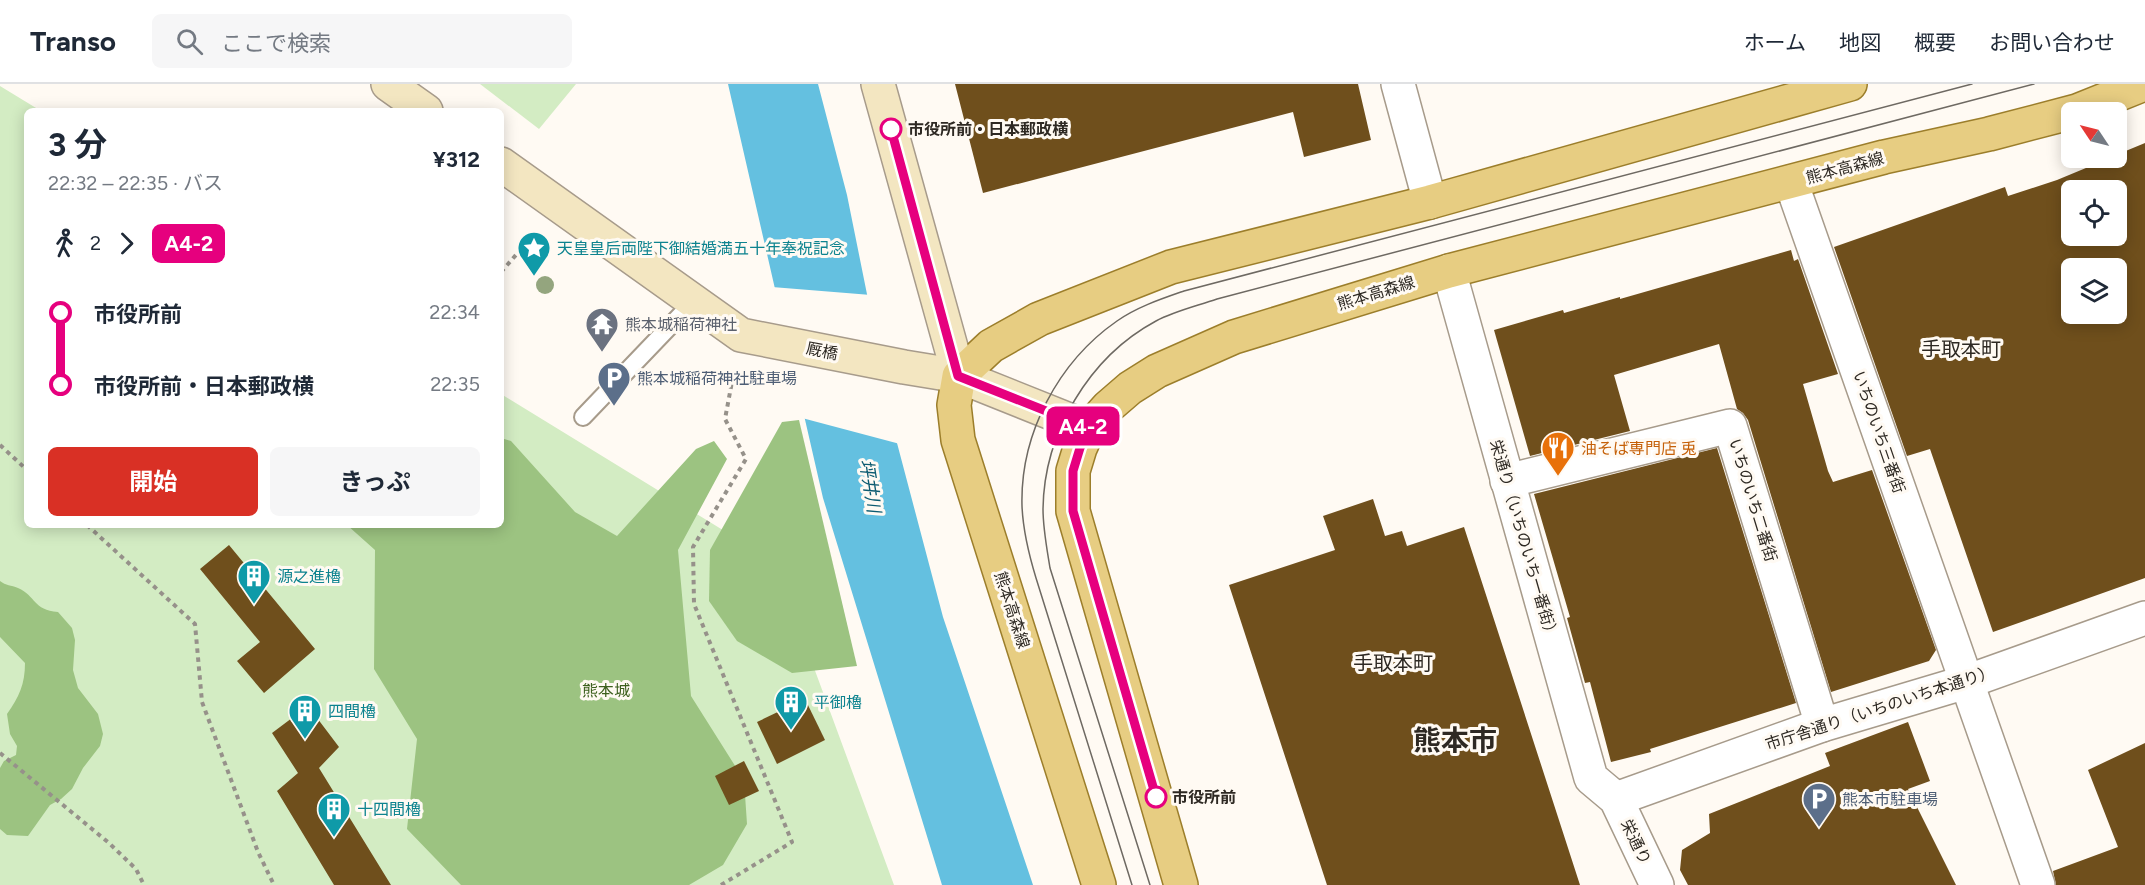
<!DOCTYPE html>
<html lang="ja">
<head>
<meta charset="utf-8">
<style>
  :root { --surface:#fff; --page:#f6f6f7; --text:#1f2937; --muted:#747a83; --line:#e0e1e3; --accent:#d93025 }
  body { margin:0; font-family:Figtree,"Noto Sans JP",sans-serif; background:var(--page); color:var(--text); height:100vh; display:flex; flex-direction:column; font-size:22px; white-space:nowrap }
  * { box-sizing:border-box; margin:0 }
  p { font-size:20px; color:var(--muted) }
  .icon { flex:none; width:33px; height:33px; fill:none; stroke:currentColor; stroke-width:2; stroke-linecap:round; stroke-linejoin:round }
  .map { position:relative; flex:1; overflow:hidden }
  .panel { position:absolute; left:24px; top:24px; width:480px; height:420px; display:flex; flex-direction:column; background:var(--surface); border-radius:9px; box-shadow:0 3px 15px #0003 }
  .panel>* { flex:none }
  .badge { padding:0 12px; border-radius:9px; font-size:21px; line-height:39px }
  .needle { width:39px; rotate:305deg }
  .controls { position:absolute; left:2061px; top:18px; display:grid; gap:12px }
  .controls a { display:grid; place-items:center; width:66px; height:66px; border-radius:9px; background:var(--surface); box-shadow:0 3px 15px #0003; font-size:30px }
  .map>.badge { position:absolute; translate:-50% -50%; box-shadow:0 0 0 3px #fff }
  .legs { display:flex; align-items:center; gap:9px; height:66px; padding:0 24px; font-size:20px }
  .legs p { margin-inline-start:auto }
  .headline { display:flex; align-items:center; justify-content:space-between; height:102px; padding:0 24px }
  h1 { font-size:33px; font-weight:700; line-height:45px }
  .primary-button { display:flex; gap:12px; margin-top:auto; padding:12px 24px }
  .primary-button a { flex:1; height:69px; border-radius:9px; background:var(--accent); color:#fff; font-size:24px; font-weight:700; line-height:69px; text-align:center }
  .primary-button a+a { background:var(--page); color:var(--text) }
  ul { padding:0 24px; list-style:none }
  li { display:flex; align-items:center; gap:21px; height:72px; font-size:22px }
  li i { display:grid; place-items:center; width:9px; height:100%; margin:0 8px; background:currentColor }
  li i::after { content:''; width:15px; height:15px; margin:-8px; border:4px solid; border-radius:50%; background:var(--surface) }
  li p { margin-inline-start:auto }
  li:first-child i { background:linear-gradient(#0000 50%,currentColor 0) }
  li:last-child i { background:linear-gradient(currentColor 50%,#0000 0) }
  header { display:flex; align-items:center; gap:36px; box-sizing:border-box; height:84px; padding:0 30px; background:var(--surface); border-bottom:2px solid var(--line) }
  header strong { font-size:28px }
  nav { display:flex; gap:33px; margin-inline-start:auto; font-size:21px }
  .search { width:420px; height:54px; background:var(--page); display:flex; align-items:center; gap:15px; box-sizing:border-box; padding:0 21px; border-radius:9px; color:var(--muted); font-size:22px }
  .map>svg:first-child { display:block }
  .green { fill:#d3ecc3 }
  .forest { fill:#9cc381 }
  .water { fill:#64c0e0 }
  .pier { fill:#fffaf3 }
  .building { fill:#6f4f1c; fill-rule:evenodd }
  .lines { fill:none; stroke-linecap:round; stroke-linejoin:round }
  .lane-casing { stroke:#a79b8b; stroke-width:20 }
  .street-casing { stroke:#a79b8b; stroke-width:36 }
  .secondary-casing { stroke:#a79b8b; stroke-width:36 }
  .primary-casing { stroke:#9c7e2b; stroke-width:36 }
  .path { stroke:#96918a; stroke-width:4; stroke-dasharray:4.5 4.5; stroke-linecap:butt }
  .lane { stroke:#fff; stroke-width:16 }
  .street { stroke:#fff; stroke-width:33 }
  .secondary { stroke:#f3e6c1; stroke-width:33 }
  .primary { stroke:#e7cd82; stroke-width:33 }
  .tram { stroke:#6e6962; stroke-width:1.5 }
  .tree { fill:#94a57e }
  .line-1-casing { stroke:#fff; stroke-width:14 }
  .line-1 { stroke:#e6007e; stroke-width:9 }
  .stop-1-dot { fill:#fff; stroke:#e6007e; stroke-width:3 }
  .labels { text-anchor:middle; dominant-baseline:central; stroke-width:6; stroke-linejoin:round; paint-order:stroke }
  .stop-label { font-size:16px; font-weight:bold; fill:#2e2923; stroke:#fffaf3; text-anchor:start }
  .street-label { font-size:16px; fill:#2e2923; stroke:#fffaf3 }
  .culture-label { font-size:16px; fill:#0d838f; stroke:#fffaf3; text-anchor:start }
  .worship-label { font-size:16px; fill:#5b616d; stroke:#fffaf3; text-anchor:start }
  .service-label { font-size:16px; fill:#4e5e75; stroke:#fffaf3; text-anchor:start }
  .food-label { font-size:16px; fill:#c56008; stroke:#fffaf3; text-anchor:start }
  .park-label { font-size:16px; fill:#3d601e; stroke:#fffaf3 }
  .water-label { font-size:18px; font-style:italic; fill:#0c5b71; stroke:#fffaf3 }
  .quarter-label { font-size:20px; fill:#2e2923; stroke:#fffaf3 }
  .town-label { font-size:28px; font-weight:bold; fill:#2e2923; stroke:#fffaf3 }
</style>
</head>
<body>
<header>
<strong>Transo</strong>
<div class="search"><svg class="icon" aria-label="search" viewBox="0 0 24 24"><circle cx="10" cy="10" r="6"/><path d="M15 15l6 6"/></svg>ここで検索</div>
<nav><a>ホーム</a><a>地図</a><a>概要</a><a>お問い合わせ</a></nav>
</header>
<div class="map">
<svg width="2145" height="801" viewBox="0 0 2145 801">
  <rect width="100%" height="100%" fill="#fffaf3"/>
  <g class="green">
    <polygon points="480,0 576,0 539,45"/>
    <polygon points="0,2 41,27 27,27 27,441 501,441 501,310 775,478 894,801 0,801"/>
  </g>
  <g class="forest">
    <polygon points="799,336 857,582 792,589 737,557 709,517 710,466 782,338"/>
    <polygon points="501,354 511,357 575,428 617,452 696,365 714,357 727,375 678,466 691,612 744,696 747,740 723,781 689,801 461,801 407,745 417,655 374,585 375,466 347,441 501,441"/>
    <path d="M0,497c6,5 11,4 18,7 18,8 15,22 40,24l14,16 3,12 -2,30 5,18 20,26 5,20 -3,12 -17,22 -11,21 -11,10 -11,6 -22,31 -21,-1 -7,-6v-61l4,-7 12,-6 1,-9 -7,-12 -3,-20c12,-17 18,-30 18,-51l-25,-26z"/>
  </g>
  <polygon class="water" points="728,0 818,0 847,111 897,359 943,533 1033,801 942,801 823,414"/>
  <polygon class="pier" points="772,203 871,211 900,360 802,334"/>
  <g class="building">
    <polygon points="955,0 1358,0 1371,56 1304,73 1293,28 983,109"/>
    <path d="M2145,59v435l-152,54 -63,-183 -23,7 -73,-209 171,-60 3,9 49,-16 53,-22h6v-3zM2072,106h44v46h-44zM2072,184h44v46h-44z"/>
    <polygon points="1791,166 1794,177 1798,175 1838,290 1803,300 1828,387 1833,398 1872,386 1936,566 1929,577 1831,608 1748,336 1743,329 1737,325 1719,260 1614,291 1630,347 1530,372 1494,246 1563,226 1564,229 1620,213 1620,215"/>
    <polygon points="1717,364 1796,619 1650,665 1651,668 1611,678 1590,598 1585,599 1577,570 1567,534 1570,533 1534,410"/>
    <polygon points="1373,415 1385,452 1402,447 1407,462 1464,443 1580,801 1327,801 1229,501 1335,466 1323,432"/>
    <polygon points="229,461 315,565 264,609 237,577 260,558 200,485"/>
    <polygon points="805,615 825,656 777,680 757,638"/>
    <polygon points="308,622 339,663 319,684 391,801 334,801 277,707 298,689 272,649"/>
    <polygon points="1908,638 1930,697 1908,705 1956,801 1688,801 1680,786 1682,766 1710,749 1709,730 1830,682 1825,669"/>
    <polygon points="2145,659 2145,801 2056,801 2053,787 2118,763 2088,686"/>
    <polygon points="744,677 759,707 729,721 715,692"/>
  </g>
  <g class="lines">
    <g class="lane-casing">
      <polyline id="lane" points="583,333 694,217"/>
    </g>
    <g class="street-casing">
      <g id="street">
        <polyline points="1398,0 1430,118"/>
        <polyline points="1791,98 2038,801"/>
        <polyline points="1449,187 1591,694 1616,715 1657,801"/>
        <polyline points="1507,397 1730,342 1822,641"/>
        <polyline points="1616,715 1822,641 1966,598 2145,534"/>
      </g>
    </g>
    <g class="secondary-casing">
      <g id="secondary">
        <polyline points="388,0 426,27"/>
        <polyline points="878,0 959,292"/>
        <polyline points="501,80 741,251 904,283 959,292 1089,344"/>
      </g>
    </g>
    <g class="primary-casing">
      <g id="primary">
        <polyline points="1099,801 958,356 954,321 959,292 991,262 1039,235 1171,183 1430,118 1850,0"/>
        <polyline points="1181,801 1073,427 1073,387 1080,364 1089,344 1108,323 1130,304 1157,287 1234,253 1449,187 1884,73 1989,50 2077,27 2144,0"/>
      </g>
    </g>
    <g class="path">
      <polyline points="501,188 536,148"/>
      <polyline points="0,361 27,386"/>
      <polyline points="87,441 195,540 202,618 258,768 274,801"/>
      <polyline points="0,669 109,759 136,785 144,801"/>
      <polyline points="721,801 792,758 694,520 693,463 746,375 725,335 734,287"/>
    </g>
    <use href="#lane" class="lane"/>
    <use href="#street" class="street"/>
    <use href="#secondary" class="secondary"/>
    <use href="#primary" class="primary"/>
    <g class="tram">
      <path d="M1132,801l-96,-307c-7,-23 -13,-47 -14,-72 -2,-72 36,-144 95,-185 20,-14 44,-22 67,-30l788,-207"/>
      <path d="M1150,801l-100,-317c-3,-19 -7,-39 -7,-59 1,-76 46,-152 113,-188 19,-10 41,-15 61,-22l817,-215"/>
    </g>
  </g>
  <circle class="tree" cx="545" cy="201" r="9"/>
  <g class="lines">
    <g class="line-1-casing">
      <polyline id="line-1" points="891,45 958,292 1089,344 1080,364 1073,387 1073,427 1156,713"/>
    </g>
    <use href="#line-1" class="line-1"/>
  </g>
  <defs>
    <g id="sight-pin" transform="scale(1.725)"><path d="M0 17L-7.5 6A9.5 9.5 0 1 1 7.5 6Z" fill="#0f9aa8" stroke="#fffaf3"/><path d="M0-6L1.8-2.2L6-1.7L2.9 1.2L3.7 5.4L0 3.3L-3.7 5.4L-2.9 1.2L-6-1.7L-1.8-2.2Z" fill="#fff"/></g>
    <g id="temple-pin" transform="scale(1.725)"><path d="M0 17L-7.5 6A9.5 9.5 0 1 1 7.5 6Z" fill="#6b7280" stroke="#fffaf3"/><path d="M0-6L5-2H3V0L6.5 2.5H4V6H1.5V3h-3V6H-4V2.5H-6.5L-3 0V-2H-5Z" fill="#fff"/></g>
    <g id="parking-pin" transform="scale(1.725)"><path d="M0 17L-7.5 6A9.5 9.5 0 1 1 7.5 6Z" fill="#5c6f8a" stroke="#fffaf3"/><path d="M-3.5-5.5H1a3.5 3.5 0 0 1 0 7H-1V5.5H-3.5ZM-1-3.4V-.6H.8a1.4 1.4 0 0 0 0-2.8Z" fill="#fff"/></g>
    <g id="restaurant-pin" transform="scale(1.725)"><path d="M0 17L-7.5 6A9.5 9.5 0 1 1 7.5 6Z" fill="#e8710a" stroke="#fffaf3"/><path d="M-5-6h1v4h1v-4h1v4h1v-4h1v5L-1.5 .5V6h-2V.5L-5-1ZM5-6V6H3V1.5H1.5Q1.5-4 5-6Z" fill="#fff"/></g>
    <g id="building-pin" transform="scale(1.725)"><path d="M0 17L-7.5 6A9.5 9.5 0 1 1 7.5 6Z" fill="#0f9aa8" stroke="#fffaf3"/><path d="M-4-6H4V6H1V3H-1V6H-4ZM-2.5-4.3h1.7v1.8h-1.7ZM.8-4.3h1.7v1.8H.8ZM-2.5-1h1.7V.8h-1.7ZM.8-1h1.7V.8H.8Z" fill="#fff"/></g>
  </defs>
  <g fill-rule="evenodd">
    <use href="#sight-pin" x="534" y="164"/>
    <use href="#temple-pin" x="602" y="240"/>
    <use href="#parking-pin" x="614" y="294"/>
    <use href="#restaurant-pin" x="1558" y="364"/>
    <use href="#building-pin" x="254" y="492"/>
    <use href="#building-pin" x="791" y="618"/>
    <use href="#building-pin" x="305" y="627"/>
    <use href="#parking-pin" x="1819" y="715"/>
    <use href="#building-pin" x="334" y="725"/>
  </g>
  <g class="stop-1-dot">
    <circle cx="891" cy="45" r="10"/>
    <circle cx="1156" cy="713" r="10"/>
  </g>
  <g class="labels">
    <g class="stop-label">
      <text x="908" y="45">市役所前・日本郵政横</text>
      <text x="1172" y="713">市役所前</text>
    </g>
    <g class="street-label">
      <text transform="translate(1845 84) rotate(-15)">熊本高森線</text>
      <text transform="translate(1376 209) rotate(-17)">熊本高森線</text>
      <text transform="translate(822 267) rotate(11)">厩橋</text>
      <text transform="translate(1879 348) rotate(71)">いちのいち三番街</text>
      <text transform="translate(1753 416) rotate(73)">いちのいち二番街</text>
      <text transform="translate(1524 456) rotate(74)">栄通り（いちのいち一番街）</text>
      <text transform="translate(1012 526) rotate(72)">熊本高森線</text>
      <text transform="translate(1880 624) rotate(-18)">市庁舎通り（いちのいち本通り）</text>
      <text transform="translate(1636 758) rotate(64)">栄通り</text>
    </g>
    <g class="culture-label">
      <text x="557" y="164">天皇皇后両陛下御結婚満五十年奉祝記念</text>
      <text x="277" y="492">源之進櫓</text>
      <text x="814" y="618">平御櫓</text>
      <text x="328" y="627">四間櫓</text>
      <text x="357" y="725">十四間櫓</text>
    </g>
    <g class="worship-label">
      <text x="625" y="240">熊本城稲荷神社</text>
    </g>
    <g class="service-label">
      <text x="637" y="294">熊本城稲荷神社駐車場</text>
      <text x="1842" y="715">熊本市駐車場</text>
    </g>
    <g class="food-label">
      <text x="1581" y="364">油そば専門店 兎</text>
    </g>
    <g class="park-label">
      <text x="606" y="606">熊本城</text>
    </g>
    <g class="water-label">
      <text transform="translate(870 402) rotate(81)">坪井川</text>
    </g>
    <g class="quarter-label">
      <text x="1961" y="265">手取本町</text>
      <text x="1393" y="579">手取本町</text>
    </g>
    <g class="town-label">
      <text x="1455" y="656">熊本市</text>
    </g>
  </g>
</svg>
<div class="controls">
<a><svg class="needle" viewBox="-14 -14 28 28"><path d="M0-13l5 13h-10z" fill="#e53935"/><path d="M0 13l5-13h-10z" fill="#747a83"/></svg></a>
<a><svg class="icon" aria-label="locate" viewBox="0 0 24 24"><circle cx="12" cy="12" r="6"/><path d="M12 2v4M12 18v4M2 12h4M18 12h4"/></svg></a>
<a><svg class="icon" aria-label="layers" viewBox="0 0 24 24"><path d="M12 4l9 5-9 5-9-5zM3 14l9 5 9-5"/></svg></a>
</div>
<b class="badge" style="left:1083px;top:342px;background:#e6007e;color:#fff">A4-2</b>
<section class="panel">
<div class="headline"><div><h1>3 分</h1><p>22:32 – 22:35 · バス</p></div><b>¥312</b></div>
<div class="legs"><svg class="icon" aria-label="walk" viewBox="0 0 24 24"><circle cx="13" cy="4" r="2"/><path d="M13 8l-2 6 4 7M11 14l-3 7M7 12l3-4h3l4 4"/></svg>2<svg class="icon" aria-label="forward" viewBox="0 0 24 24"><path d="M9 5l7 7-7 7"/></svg><b class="badge" style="background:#e6007e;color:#fff">A4-2</b></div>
<ul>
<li><i style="color:#e6007e"></i><b>市役所前</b><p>22:34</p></li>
<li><i style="color:#e6007e"></i><b>市役所前・日本郵政横</b><p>22:35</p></li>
</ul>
<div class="primary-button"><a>開始</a><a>きっぷ</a></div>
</section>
</div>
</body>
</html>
